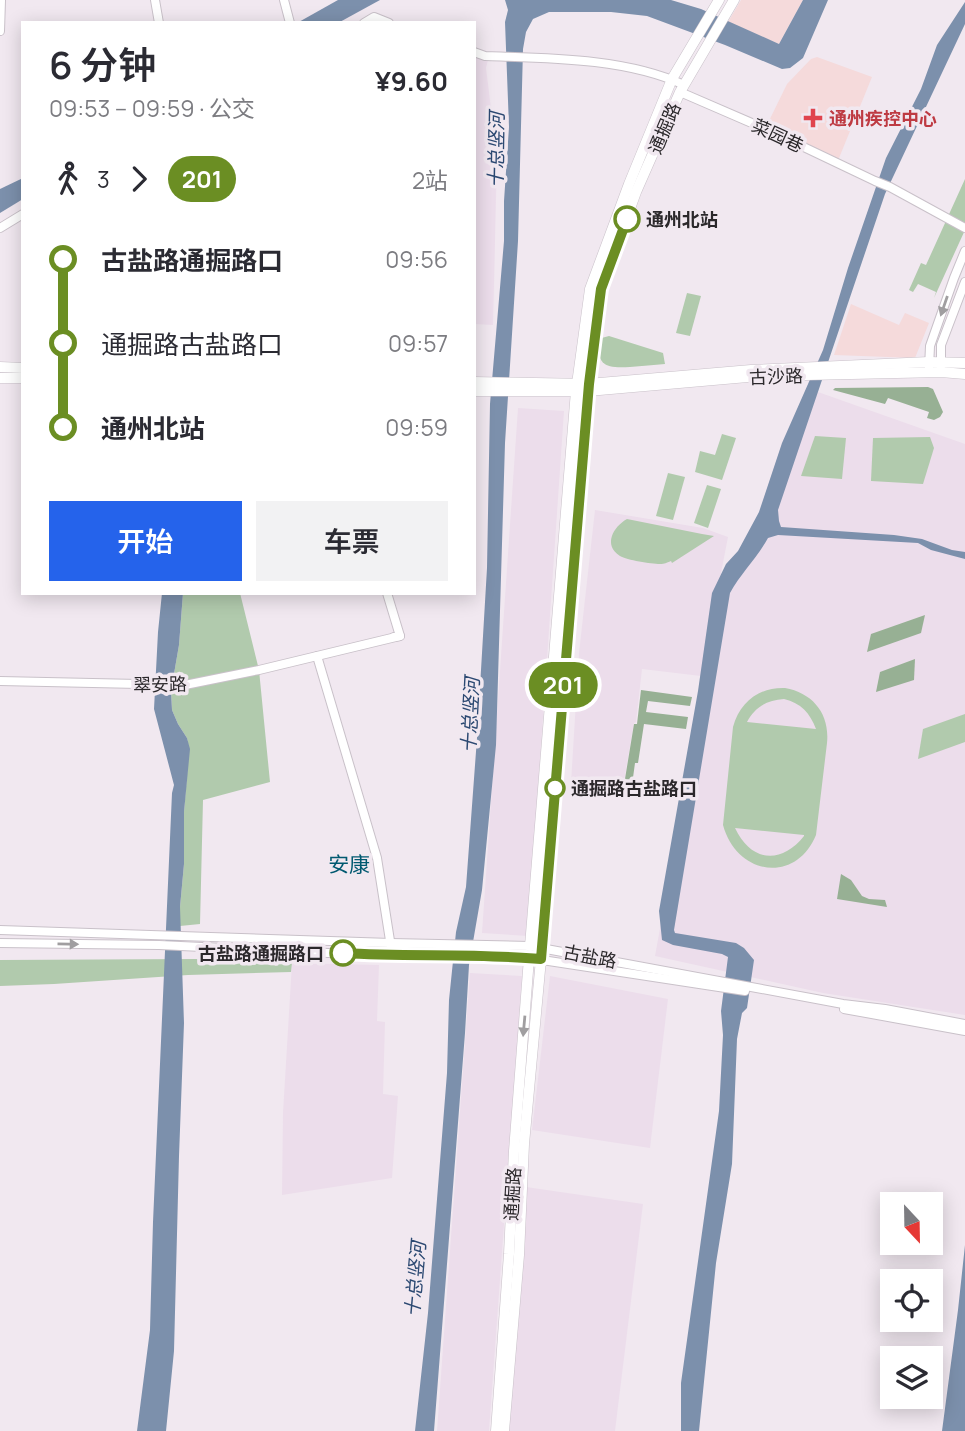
<!DOCTYPE html>
<html lang="zh">
<head>
<meta charset="utf-8">
<style>
  :root { --surface:#fff; --page:#f2f2f3; --text:#2b2b33; --muted:#7c7c81; --accent:#2563eb }
  body { margin:0; font-family:Manrope,"Noto Sans SC",sans-serif; background:var(--page); color:var(--text); height:100vh; display:flex; flex-direction:column; font-size:26px; white-space:nowrap }
  * { box-sizing:border-box; margin:0 }
  p { font-size:23px; color:var(--muted) }
  .icon { flex:none; width:38px; height:38px; fill:none; stroke:currentColor; stroke-width:2; stroke-linecap:round; stroke-linejoin:round }
  .map { position:relative; flex:1; overflow:hidden }
  .details { position:absolute; left:21px; top:21px; width:455px; height:574px; display:flex; flex-direction:column; background:var(--surface); border-radius:0px; box-shadow:0 4px 18px #0003 }
  .details>* { flex:none }
  .badge { padding:0 14px; border-radius:23px; font-size:24px; line-height:46px }
  .needle { width:46px; rotate:158deg }
  .controls { position:absolute; left:880px; top:1192px; display:grid; gap:14px }
  .controls a { display:grid; place-items:center; width:63px; height:63px; border-radius:0px; background:var(--surface); box-shadow:0 4px 18px #0003; font-size:35px }
  .map>.badge { position:absolute; translate:-50% -50%; box-shadow:0 0 0 4px #fff }
  .legs { display:flex; align-items:center; gap:10px; height:77px; padding:0 28px; font-size:23px }
  .legs p { margin-inline-start:auto }
  .summary { display:flex; align-items:center; justify-content:space-between; height:119px; padding:0 28px }
  h1 { font-size:38px; font-weight:600; line-height:52px }
  .button { display:flex; gap:14px; margin-top:auto; padding:14px 28px }
  .button a { flex:1; height:80px; border-radius:0px; background:var(--accent); color:#fff; font-size:28px; font-weight:600; line-height:80px; text-align:center }
  .button a+a { background:var(--page); color:var(--text) }
  ul { padding:0 28px; list-style:none }
  li { display:flex; align-items:center; gap:24px; height:84px; font-size:26px }
  li i { display:grid; place-items:center; width:10px; height:100%; margin:0 9px; background:currentColor }
  li i::after { content:''; width:18px; height:18px; margin:-9px; border:5px solid; border-radius:50%; background:var(--surface) }
  li p { margin-inline-start:auto }
  li:first-child i { background:linear-gradient(#0000 50%,currentColor 0) }
  li:last-child i { background:linear-gradient(currentColor 50%,#0000 0) }
  .map>svg:first-child { display:block }
  .built { fill:#ecddeb }
  .medical { fill:#f5dadb }
  .green { fill:#b1caad; fill-rule:evenodd }
  .forest { fill:#97b094 }
  .water { fill:#7c90ac }
  .lines { fill:none; stroke-linecap:round; stroke-linejoin:round }
  .minor-casing { stroke:#c9c1c9; stroke-width:10 }
  .major-casing { stroke:#c9c1c9; stroke-width:11 }
  .minor { stroke:#fff; stroke-width:8 }
  .major { stroke:#fff; stroke-width:10 }
  .oneway { fill:#a09ea0 }
  .line-1-casing { stroke:#fff; stroke-width:16 }
  .line-1 { stroke:#6b8e23; stroke-width:10 }
  .health-dot { fill:#e0444e; stroke:#f1e8f0; stroke-width:2.5 }
  .stop-1-dot { fill:#fff; stroke:#6b8e23; stroke-width:3.5 }
  .labels { text-anchor:middle; dominant-baseline:central; stroke-width:7; stroke-linejoin:round; paint-order:stroke }
  .health-label { font-size:18px; font-weight:bold; fill:#be3a42; stroke:#f1e8f0; text-anchor:start }
  .street-label { font-size:18px; fill:#2b282b; stroke:#f1e8f0 }
  .stop-label { font-size:18px; font-weight:bold; fill:#2b282b; stroke:#f1e8f0; text-anchor:start }
  .water-label { font-size:19px; font-style:italic; fill:#2c4972; stroke:#f1e8f0 }
  .quarter-label { font-size:21px; fill:#015970; stroke:#f1e8f0 }
</style>
</head>
<body>
<div class="map">
<svg width="965" height="1431" viewBox="0 0 965 1431">
  <rect width="100%" height="100%" fill="#f1e8f0"/>
  <g class="built">
    <polygon points="474,52 489,56 486,68 497,157 493,325 474,324"/>
    <polygon points="818,392 965,444 965,1015 823,993 655,956 705,679 725,589"/>
    <polygon points="518,408 564,411 528,936 482,933"/>
    <polygon points="595,510 703,528 728,537 701,676 642,669 636,722 634,723 623,787 631,790 629,796 571,783 579,653"/>
    <polygon points="292,963 379,965 377,1021 385,1022 383,1094 398,1096 392,1178 282,1195 283,1113"/>
    <polygon points="470,973 522,976 489,1431 437,1431"/>
    <polygon points="550,976 668,999 650,1148 532,1130"/>
    <polygon points="526,1187 643,1204 615,1431 509,1431"/>
  </g>
  <g class="medical">
    <polygon points="741,0 803,0 779,44 728,22"/>
    <polygon points="817,57 872,77 837,163 765,129 787,84 811,59"/>
    <polygon points="851,304 899,325 905,313 929,323 915,358 834,355"/>
  </g>
  <g class="green">
    <polygon points="965,179 965,230 934,298 936,292 918,284 913,292 909,290 921,263 926,265"/>
    <polygon points="687,293 701,296 690,336 676,333"/>
    <path d="M609,336l54,17 2,11c-11,1 -23,2 -35,3 -24,1 -33,0 -32,-28z"/>
    <polygon points="722,434 736,438 722,480 695,472 700,451 715,455"/>
    <polygon points="815,436 846,438 842,479 801,476"/>
    <polygon points="930,437 934,448 923,484 871,481 873,438"/>
    <polygon points="668,473 685,477 673,520 656,516"/>
    <polygon points="707,485 721,489 708,528 694,523"/>
    <path d="M627,519l75,15 12,2 -42,27 -1,-2c-5,2 -6,3 -11,3 -9,0 -33,-4 -40,-8 -17,-11 -7,-29 7,-37z"/>
    <polygon points="183,593 240,593 259,670 270,782 203,800 200,924 180,926 180,907 184,864 184,812 189,749 187,738 178,724 172,710 171,691 179,645"/>
    <path d="M785,688c28,5 45,26 42,55l-11,92c-20,49 -79,41 -93,-10l10,-98c7,-25 26,-40 52,-39zM784,699c17,4 26,14 32,30l-69,-7c8,-15 20,-22 37,-23zM735,828l69,7v1c-23,29 -53,26 -69,-8z"/>
    <polygon points="965,714 965,742 918,759 923,729"/>
    <polygon points="196,959 292,963 291,972 188,975 54,984 0,986 0,960"/>
  </g>
  <g class="forest">
    <polygon points="928,387 933,389 943,412 940,417 934,420 927,418 929,412 888,398 885,404 833,390 835,388"/>
    <polygon points="925,615 921,633 867,652 871,634"/>
    <polygon points="915,659 914,680 876,692 880,672"/>
    <polygon points="641,690 692,697 690,706 648,701 646,712 688,717 686,729 644,724 638,763 635,763 632,785 624,785 634,724 637,724"/>
    <polygon points="841,874 851,880 862,896 869,899 885,900 887,907 837,899"/>
  </g>
  <g class="water">
    <polygon points="338,0 380,0 338,23 297,23"/>
    <polygon points="505,0 671,0 701,9 779,44 803,0 828,0 803,58 790,68 782,69 725,45 647,16 611,12 549,12 533,19 526,32 523,49 518,241 505,443 496,745 482,890 469,965 465,1033 434,1431 415,1431 428,1313 447,1073 449,1000 456,932 466,887 477,738 487,568 490,404 504,241 504,201 509,127 505,22 508,10"/>
    <path d="M965,2v22l-80,170 -107,316 1,11 2,6 113,8 28,4 30,11 13,2v7l-34,-9 -13,-7 -140,-8 -10,3c-11,20 -27,35 -38,55l-56,337 1,3 61,10 8,5 10,12 -7,48 -5,5 -5,26 -5,125 -16,99 -17,168h-18v-48l38,-272 4,-76 -2,-24 7,-54 -6,-3 -49,-9 -11,-5 -3,-29 39,-220 14,-98 14,-29 12,-13 21,-39 23,-69 41,-93 25,-82 38,-110 35,-69 16,-44z"/>
    <polygon points="23,178 23,199 0,213 0,189"/>
    <polygon points="162,593 183,593 179,645 171,691 172,710 178,724 187,738 190,749 184,812 184,864 180,907 184,1023 179,1156 174,1351 166,1431 137,1431 150,1330 153,1222 172,793 174,785 154,709 158,632"/>
    <polygon points="965,1245 965,1431 942,1431 958,1310"/>
  </g>
  <g class="lines">
    <g class="minor-casing">
      <g id="minor">
        <polyline points="155,0 159,23"/>
        <polyline points="284,0 290,23"/>
        <polyline points="364,23 374,17 389,23"/>
        <polyline points="0,31 1,0"/>
        <path d="M474,52l11,4c62,2 142,2 199,29"/>
        <polyline points="680,92 768,130 875,181 890,187 965,228"/>
        <polyline points="0,228 23,214"/>
        <polyline points="941,366 941,345 965,282"/>
        <polyline points="929,368 930,346 954,278 965,251"/>
        <polyline points="387,593 400,636 394,637"/>
        <polyline points="317,656 377,858 391,947"/>
        <polyline points="0,681 185,685 259,670 400,636"/>
        <polyline points="0,930 391,943 530,946 843,1004 885,1009 965,1024"/>
        <polyline points="0,943 159,945 392,956 465,955 529,958 745,991"/>
        <polyline points="844,1009 965,1031"/>
      </g>
    </g>
    <g class="major-casing">
      <g id="major">
        <polyline points="0,367 23,368"/>
        <polyline points="0,378 23,378"/>
        <polyline points="474,382 588,384 751,370 929,362 965,363"/>
        <polyline points="577,384 590,289 629,184 672,79 719,0"/>
        <polyline points="588,384 601,289 636,192 680,92 734,0"/>
        <polyline points="474,391 588,391 759,376 941,372 965,374"/>
        <polyline points="530,946 576,391"/>
        <polyline points="542,947 563,682 588,391"/>
        <polyline points="496,1431 509,1254 514,1151 529,958"/>
        <polyline points="504,1431 519,1255 524,1144 541,959"/>
      </g>
    </g>
    <use href="#minor" class="minor"/>
    <use href="#major" class="major"/>
  </g>
  <defs><path id="oneway-solid" d="M-6-.8H1V-3.2L6.5 0L1 3.2V.8H-6Z" transform="scale(1.75)"/></defs>
  <g class="oneway">
    <use href="#oneway-solid" transform="translate(944 306) rotate(109)"/>
    <use href="#oneway-solid" transform="translate(68 944) rotate(1)"/>
    <use href="#oneway-solid" transform="translate(524 1026) rotate(95)"/>
  </g>
  <g class="lines">
    <g class="line-1-casing">
      <path id="line-1" d="M343,953c66,4 132,0 198,6l48,-575 12,-95 26,-70"/>
    </g>
    <use href="#line-1" class="line-1"/>
  </g>
  <path class="health-dot" d="M809.5 107.5h7v7h7v7h-7v7h-7v-7h-7v-7h7z"/>
  <g class="stop-1-dot">
    <circle cx="627" cy="219" r="12"/>
    <circle cx="555" cy="788" r="9"/>
    <circle cx="343" cy="953" r="12"/>
  </g>
  <g class="labels">
    <g class="health-label">
      <text x="829" y="118">通州疾控中心</text>
    </g>
    <g class="street-label">
      <text transform="translate(664 128) rotate(-67)">通掘路</text>
      <text transform="translate(778 135) rotate(25)">菜园巷</text>
      <text transform="translate(776 376) rotate(-2)">古沙路</text>
      <text transform="translate(160 684) rotate(-1)">翠安路</text>
      <text transform="translate(590 956) rotate(11)">古盐路</text>
      <text transform="translate(512 1194) rotate(-87)">通掘路</text>
    </g>
    <g class="stop-label">
      <text x="646" y="219">通州北站</text>
      <text x="571" y="788">通掘路古盐路口</text>
      <text x="324" y="953" text-anchor="end">古盐路通掘路口</text>
    </g>
    <g class="water-label">
      <text transform="translate(496 150) rotate(-89)">十总竖河</text>
      <text transform="translate(470 715) rotate(-87)">十总竖河</text>
      <text transform="translate(415 1279) rotate(-85)">十总竖河</text>
    </g>
    <g class="quarter-label">
      <text x="349" y="864">安康</text>
    </g>
  </g>
</svg>
<div class="controls">
<a><svg class="needle" viewBox="-14 -14 28 28"><path d="M0-13l5 13h-10z" fill="#e53935"/><path d="M0 13l5-13h-10z" fill="#7c7c81"/></svg></a>
<a><svg class="icon" aria-label="locate" viewBox="0 0 24 24"><circle cx="12" cy="12" r="6"/><path d="M12 2v4M12 18v4M2 12h4M18 12h4"/></svg></a>
<a><svg class="icon" aria-label="layers" viewBox="0 0 24 24"><path d="M12 4l9 5-9 5-9-5zM3 14l9 5 9-5"/></svg></a>
</div>
<b class="badge" style="left:563px;top:685px;background:#6b8e23;color:#fff">201</b>
<section class="details">
<div class="summary"><div><h1>6 分钟</h1><p>09:53 – 09:59 · 公交</p></div><b>¥9.60</b></div>
<div class="legs"><svg class="icon" aria-label="walk" viewBox="0 0 24 24"><circle cx="13" cy="4" r="2"/><path d="M13 8l-2 6 4 7M11 14l-3 7M7 12l3-4h3l4 4"/></svg>3<svg class="icon" aria-label="forward" viewBox="0 0 24 24"><path d="M9 5l7 7-7 7"/></svg><b class="badge" style="background:#6b8e23;color:#fff">201</b><p>2站</p></div>
<ul>
<li><i style="color:#6b8e23"></i><b>古盐路通掘路口</b><p>09:56</p></li>
<li><i style="color:#6b8e23"></i><span>通掘路古盐路口</span><p>09:57</p></li>
<li><i style="color:#6b8e23"></i><b>通州北站</b><p>09:59</p></li>
</ul>
<div class="button"><a>开始</a><a>车票</a></div>
</section>
</div>
</body>
</html>
